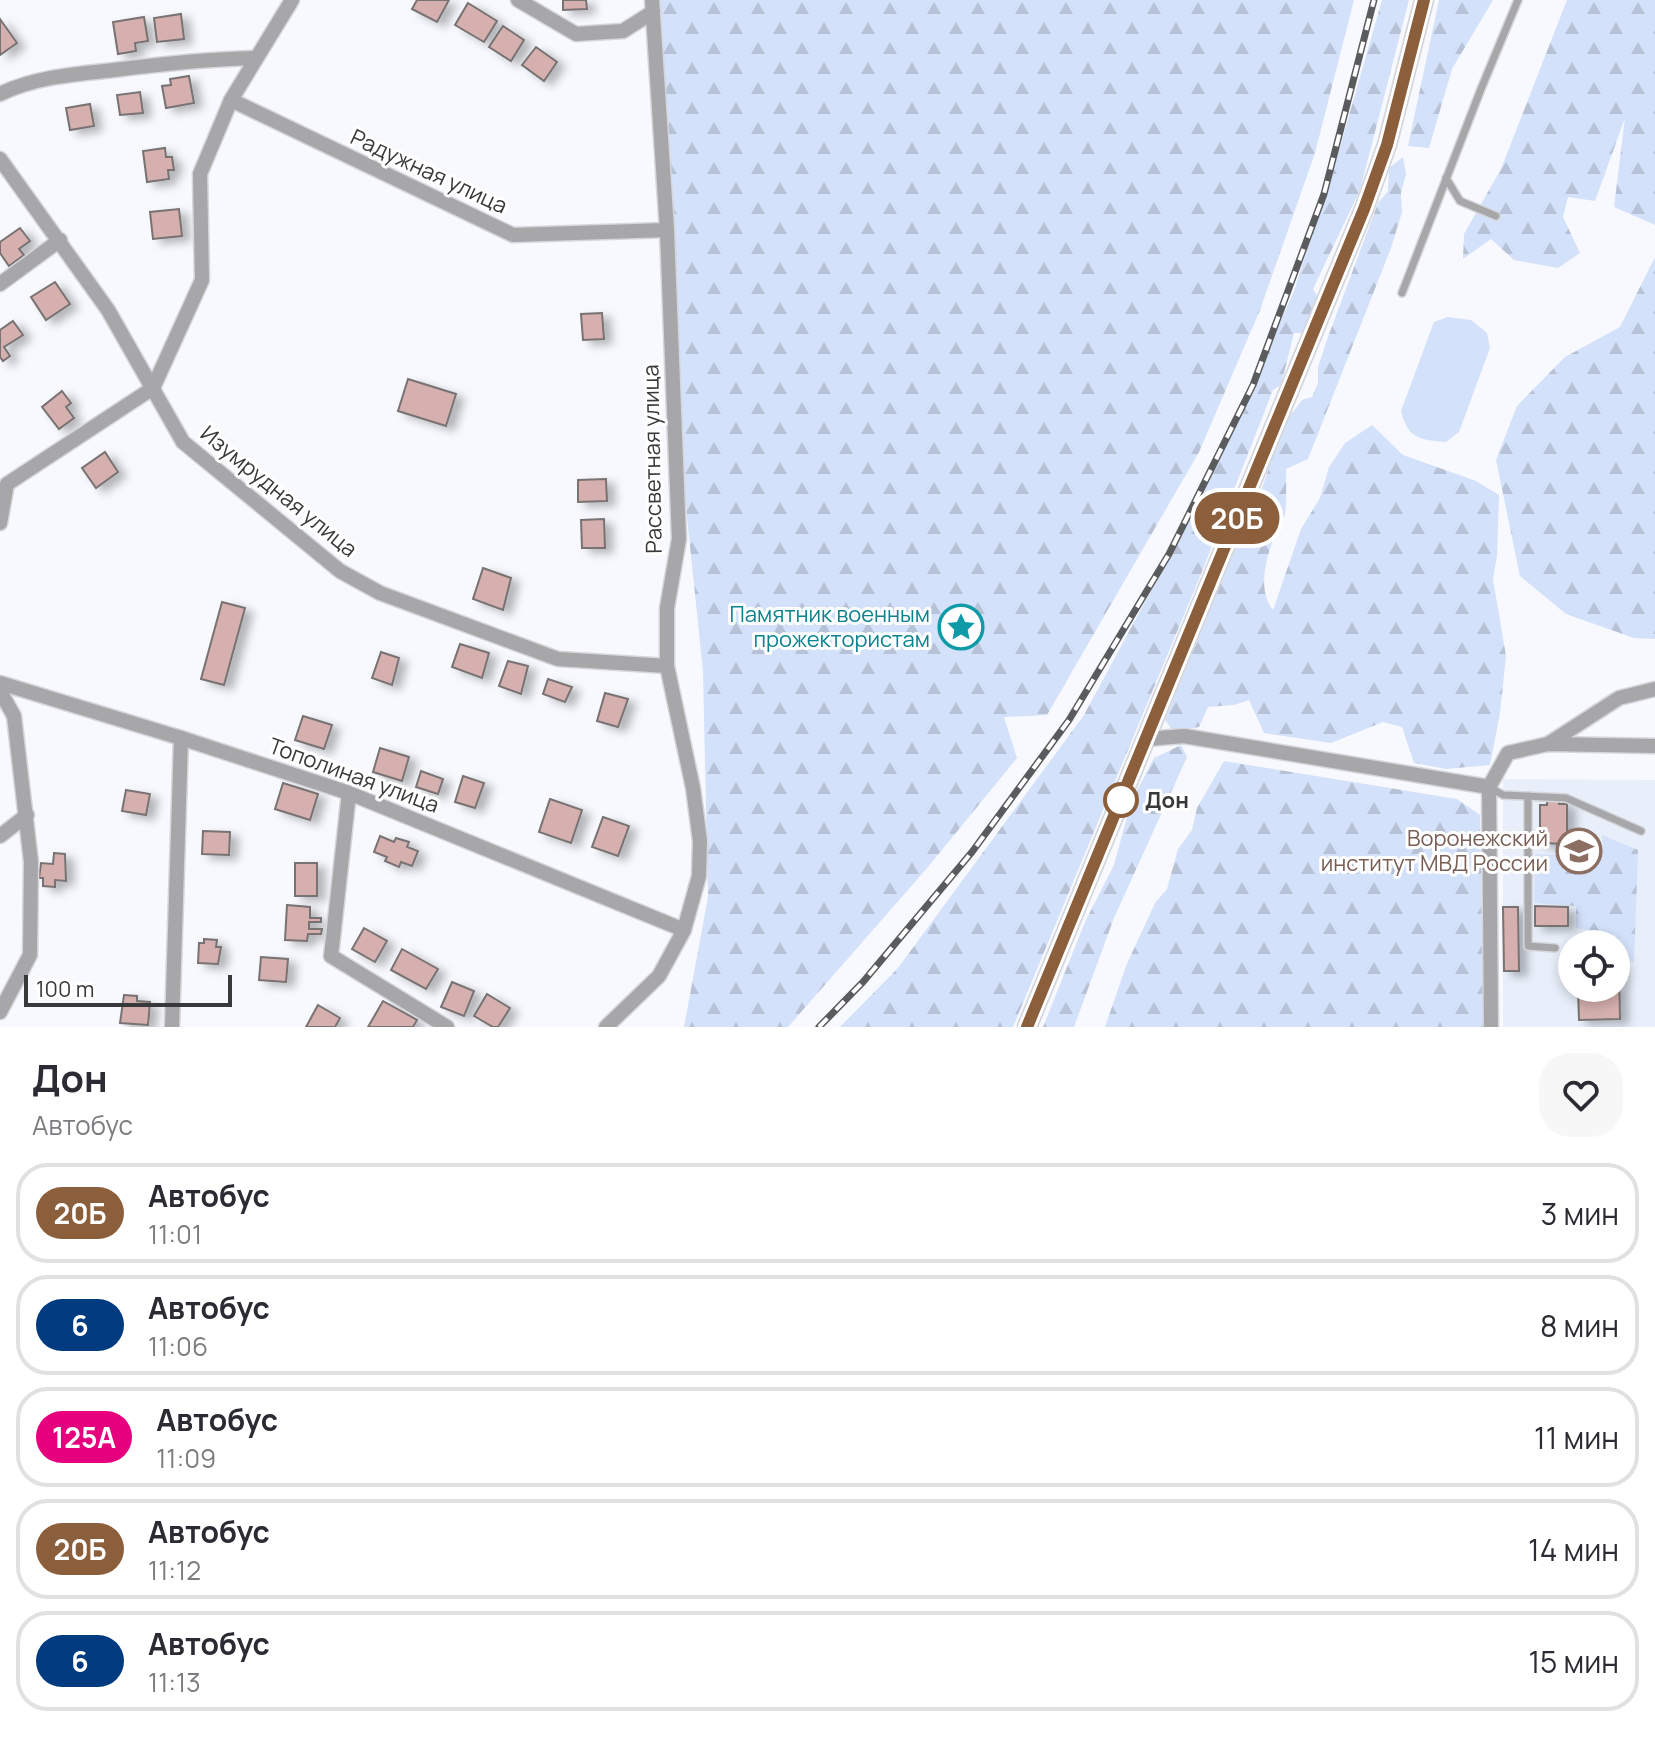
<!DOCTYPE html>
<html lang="ru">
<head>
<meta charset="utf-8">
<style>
  :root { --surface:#fff; --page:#f7f7f7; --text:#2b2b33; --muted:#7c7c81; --line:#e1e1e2 }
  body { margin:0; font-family:Manrope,sans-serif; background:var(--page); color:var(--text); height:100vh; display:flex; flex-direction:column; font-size:30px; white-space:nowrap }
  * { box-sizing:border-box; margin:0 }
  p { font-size:26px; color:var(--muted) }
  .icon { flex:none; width:44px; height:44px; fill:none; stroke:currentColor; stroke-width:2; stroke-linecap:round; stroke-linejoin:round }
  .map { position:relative; height:1027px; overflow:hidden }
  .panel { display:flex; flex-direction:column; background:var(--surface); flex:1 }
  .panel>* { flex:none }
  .badge { padding:0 16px; border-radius:26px; font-size:28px; line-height:52px }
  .tools { position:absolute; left:1558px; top:930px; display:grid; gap:16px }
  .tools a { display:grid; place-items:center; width:72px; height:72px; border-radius:50%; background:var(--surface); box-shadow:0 4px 12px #0003; font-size:40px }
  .scale { position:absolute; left:24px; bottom:20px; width:208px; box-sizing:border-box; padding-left:8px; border:4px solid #38393b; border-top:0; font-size:22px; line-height:28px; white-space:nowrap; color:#38393b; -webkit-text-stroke:6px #fff; paint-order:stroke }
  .map>.badge { position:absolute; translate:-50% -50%; box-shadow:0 0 0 4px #fff }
  .round { display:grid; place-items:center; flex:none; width:84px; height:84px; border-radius:32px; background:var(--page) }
  .overview { display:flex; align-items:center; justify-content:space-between; height:136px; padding:0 32px }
  h1 { font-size:38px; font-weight:700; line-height:60px }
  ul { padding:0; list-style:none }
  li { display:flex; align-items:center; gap:24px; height:100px; margin:0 16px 12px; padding:0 16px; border:4px solid var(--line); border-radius:32px }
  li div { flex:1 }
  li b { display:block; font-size:30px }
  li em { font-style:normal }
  li .badge { min-width:88px; font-weight:700; text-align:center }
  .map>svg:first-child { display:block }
  .built { fill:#e8effa; fill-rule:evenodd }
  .forest { fill:url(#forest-firs) }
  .park { fill:#d4e1fa }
  .building { fill:#d5b0af; stroke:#787272; stroke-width:2; filter:url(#shadow) }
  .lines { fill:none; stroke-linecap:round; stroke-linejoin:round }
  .service-casing { stroke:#d5d6db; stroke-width:10 }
  .minor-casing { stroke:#d5d6db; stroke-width:17 }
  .tertiary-casing { stroke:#d5d6db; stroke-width:21 }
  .service { stroke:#a7a7aa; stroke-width:7 }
  .minor { stroke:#a7a7aa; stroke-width:14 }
  .tertiary { stroke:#a7a7aa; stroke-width:18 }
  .rail-casing { stroke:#5a5b5d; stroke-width:7 }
  .rail { stroke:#fff; stroke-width:4; stroke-dasharray:12; stroke-linecap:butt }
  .line-casing { stroke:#fff; stroke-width:18 }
  .line { stroke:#8b5e3c; stroke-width:12 }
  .stop-dot { fill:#fff; stroke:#8b5e3c; stroke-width:4 }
  .labels { text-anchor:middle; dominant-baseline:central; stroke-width:6; stroke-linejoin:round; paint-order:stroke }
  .street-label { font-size:22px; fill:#38393b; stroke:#fff }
  .culture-label { font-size:22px; fill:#0d838f; stroke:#fff; text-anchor:end }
  .stop-label { font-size:22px; font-weight:bold; fill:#38393b; stroke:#fff; text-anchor:start }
  .education-label { font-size:22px; fill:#785e54; stroke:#fff; text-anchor:end }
</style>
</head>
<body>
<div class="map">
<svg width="1655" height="1027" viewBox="0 0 1655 1027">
  <defs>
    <pattern id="forest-firs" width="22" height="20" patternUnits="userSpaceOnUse" patternTransform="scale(2)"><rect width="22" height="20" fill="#d4e1fa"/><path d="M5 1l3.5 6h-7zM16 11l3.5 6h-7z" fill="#b7c2d7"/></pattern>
    <filter id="shadow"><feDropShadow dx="8" dy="4.5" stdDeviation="4" flood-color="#0004"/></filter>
  </defs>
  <rect width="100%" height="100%" fill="#f7f9fe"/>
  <path class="built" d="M1503,779l152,1v247h-152zM1572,944h44v44h-44z"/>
  <g class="forest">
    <polygon points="659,0 1354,0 1315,153 1260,310 1199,452 1047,715 1004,717 1017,758 928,867 788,1027 684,1027 708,897 703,671 678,431"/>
    <polygon points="1382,0 1409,0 1360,190 1313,289 1320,301 1308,333 1294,333 1281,385 1273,390 1201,574 1013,1027 840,1027 898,968 1084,715 1202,496 1294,291 1338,154"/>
    <polygon points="1439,0 1493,0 1452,69 1429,148 1408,146"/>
    <polygon points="1567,0 1655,0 1655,225 1614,207 1625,118 1595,201 1568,197 1563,217 1580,253 1558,268 1514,260 1491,239 1463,259 1464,234 1501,169"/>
    <path d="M1403,157l3,17 -5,19 1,19 -11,36 -83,211 -22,10c0,15 1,30 -1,45 -2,8 -8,15 -11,23 -8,22 -17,53 -1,73l28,-81 19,-31 9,-31 16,-24 27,-18 31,30 73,26 23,14 -2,61 -4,23 13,77 -6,57 -10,52 -44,4 -32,-6 -12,-36 -19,-5 -52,21 -67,-10 -15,-33 -15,5 -26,2 -9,20 -26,4 -8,-11 77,-190 21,-44 12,-38 14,-31 13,-17 10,-3 6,-14v-16l10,-30 50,-134 10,-12 1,-23z"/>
    <polygon points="1655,257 1655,639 1634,638 1566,614 1520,576 1496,460 1517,406 1565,357 1620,327"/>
    <polygon points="1181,745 1187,757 1114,918 1074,1027 1043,1027 1085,922 1114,865 1131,802 1154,758"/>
    <polygon points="1224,761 1457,799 1480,815 1484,1027 1105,1027 1126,966 1155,903 1167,889 1178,849 1192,830 1197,808"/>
    <polygon points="1573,833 1591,833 1593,849 1603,849 1602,835 1638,850 1634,962 1616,959 1616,935 1576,928 1576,906 1534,903 1535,854 1572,856"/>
  </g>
  <path class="park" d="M1448,317l23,3 16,13 3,15 -31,84 -13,10c-26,-2 -38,-3 -45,-31l33,-89z"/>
  <g class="building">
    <polygon points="417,0 449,0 437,22 412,9"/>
    <polygon points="563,0 586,0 587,9 563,10"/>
    <polygon points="468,3 497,21 484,42 455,25"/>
    <polygon points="181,14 184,39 157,42 154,18"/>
    <polygon points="144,17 148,41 135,43 136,51 118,54 113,22"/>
    <polygon points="0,19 17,43 0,55"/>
    <polygon points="503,26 524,40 511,61 489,47"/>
    <polygon points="536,47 557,62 544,81 522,65"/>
    <polygon points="189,76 194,103 166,108 162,86 171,85 170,79"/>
    <polygon points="140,92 143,113 120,115 117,95"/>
    <polygon points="90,104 94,126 70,130 66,108"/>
    <polygon points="165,148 166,157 172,157 174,170 168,170 169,179 147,182 143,151"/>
    <polygon points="179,209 182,236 153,239 150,212"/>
    <polygon points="20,228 30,241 19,249 24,255 9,266 0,253 0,242"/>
    <polygon points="55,282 70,304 46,320 31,297"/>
    <polygon points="602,313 604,339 583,340 581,314"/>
    <polygon points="13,321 23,335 4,347 10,356 3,361 0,357 0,330"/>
    <polygon points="408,379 456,394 446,426 398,411"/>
    <polygon points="62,391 71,403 66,407 74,418 59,429 42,407"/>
    <polygon points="105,452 118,472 96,488 82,468"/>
    <polygon points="606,479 607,501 578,502 578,480"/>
    <polygon points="604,519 605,548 582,548 581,520"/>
    <polygon points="483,568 511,578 503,610 473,599"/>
    <polygon points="222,602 245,608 224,685 201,679"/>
    <polygon points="460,644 489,653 482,678 452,667"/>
    <polygon points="381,652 399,658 392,685 372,678"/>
    <polygon points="508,661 528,666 521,694 499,686"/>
    <polygon points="548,679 572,687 565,702 543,694"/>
    <polygon points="605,693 628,699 618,727 597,721"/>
    <polygon points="303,716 332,725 324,749 295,740"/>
    <polygon points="380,748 409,757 402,781 373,772"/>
    <polygon points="421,771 443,779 438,794 416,787"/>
    <polygon points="463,776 484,783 475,808 455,802"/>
    <polygon points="283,783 318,794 310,820 275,809"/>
    <polygon points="126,790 150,794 146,815 122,811"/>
    <polygon points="550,799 582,810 571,843 539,832"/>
    <polygon points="1547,800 1559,800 1559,804 1567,804 1567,844 1540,843 1540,805 1547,805"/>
    <polygon points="603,817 629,826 618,856 592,847"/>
    <polygon points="203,831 230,832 229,855 202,854"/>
    <polygon points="380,836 394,842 396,838 409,842 407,847 418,851 412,866 401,862 399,867 385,861 387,857 374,852"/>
    <polygon points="54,853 65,854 66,881 55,880 55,887 43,886 43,878 39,878 41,863 53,864"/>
    <rect x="295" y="863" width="22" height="33"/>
    <polygon points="287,905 310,907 310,918 321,918 321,922 309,922 309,929 322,929 321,934 308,934 307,941 285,940"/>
    <polygon points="1535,906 1568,907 1568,926 1535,926"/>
    <polygon points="1503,907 1518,907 1519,971 1504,971"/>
    <polygon points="364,928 387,941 375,962 352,949"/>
    <polygon points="1582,933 1603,935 1603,944 1581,944"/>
    <polygon points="204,939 217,940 216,947 221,947 218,964 198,963 199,943 204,943"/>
    <polygon points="402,949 438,969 426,989 391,970"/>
    <polygon points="261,957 288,959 286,982 259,980"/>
    <polygon points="1616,968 1619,968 1620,1019 1579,1020 1578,988 1616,988"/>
    <polygon points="452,982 474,991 464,1016 441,1007"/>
    <polygon points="487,994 510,1008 498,1027 493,1027 474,1016"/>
    <polygon points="124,995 137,996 137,1001 150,1002 148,1025 120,1023"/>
    <polygon points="383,1001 417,1020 413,1027 368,1027"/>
    <polygon points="318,1005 340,1018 335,1027 306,1027"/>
  </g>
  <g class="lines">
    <g class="service-casing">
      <g id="service">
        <polyline points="1446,178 1460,201 1496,216"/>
        <polyline points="1402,293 1481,89 1518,0"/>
        <polyline points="1491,788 1503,795 1566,798 1641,831"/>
        <polyline points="1528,796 1528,946 1555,948"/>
      </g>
    </g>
    <g class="minor-casing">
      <g id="minor">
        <polyline points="518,0 576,34 623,31 653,12"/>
        <path d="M0,94c35,-17 76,-20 114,-24 47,-6 94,-11 141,-12"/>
        <polyline points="231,100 513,235 667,230"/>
        <polyline points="0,159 108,310 183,442 340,571 380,593 558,659 667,666"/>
        <polyline points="0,284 60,240"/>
        <polyline points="0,523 7,484 153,388 202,280 200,174 231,100 292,0"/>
        <polyline points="0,683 181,738 349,793 684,930"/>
        <polyline points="0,691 14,716 31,862 30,955 0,1012"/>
        <polyline points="1147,739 1184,736 1489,787"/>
        <polyline points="1548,744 1619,698 1655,689"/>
        <polyline points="349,793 331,956 447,1027"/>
        <polyline points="0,836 27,815"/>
        <polyline points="172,1027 181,738"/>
        <polyline points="606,1027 659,976 684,930 699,876 700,841 693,788 667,666 667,608 679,539 667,230 652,0"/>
        <polyline points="1491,1027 1489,787 1508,753 1548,744 1655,746"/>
      </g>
    </g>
    <g class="tertiary-casing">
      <polyline id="tertiary" points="1027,1027 1364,209 1387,145 1424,0"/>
    </g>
    <use href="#service" class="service"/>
    <use href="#minor" class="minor"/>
    <use href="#tertiary" class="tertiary"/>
    <g class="rail-casing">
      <polyline id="rail" points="819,1027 863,982 972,852 1069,720 1169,554 1253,385 1324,194 1374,0"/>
    </g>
    <use href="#rail" class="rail"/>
  </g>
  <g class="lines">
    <g class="line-casing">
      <polyline id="line" points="1027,1027 1364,209 1387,145 1424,0"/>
    </g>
    <use href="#line" class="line"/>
  </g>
  <defs>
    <g id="sight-ring" transform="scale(2.3)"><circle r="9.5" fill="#fff" stroke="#0f9aa8" stroke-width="1.5"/><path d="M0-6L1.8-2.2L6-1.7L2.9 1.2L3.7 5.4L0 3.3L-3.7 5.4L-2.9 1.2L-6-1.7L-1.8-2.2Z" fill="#0f9aa8"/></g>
    <g id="university-ring" transform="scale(2.3)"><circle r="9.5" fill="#fff" stroke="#8d6e63" stroke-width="1.5"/><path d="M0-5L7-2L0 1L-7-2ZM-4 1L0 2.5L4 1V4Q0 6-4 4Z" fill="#8d6e63"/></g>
  </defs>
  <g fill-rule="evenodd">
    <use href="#sight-ring" x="961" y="627"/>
    <use href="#university-ring" x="1579" y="851"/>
  </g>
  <circle class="stop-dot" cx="1121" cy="800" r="16"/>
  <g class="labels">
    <g class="street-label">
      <text transform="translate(429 171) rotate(25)">Радужная улица</text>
      <text transform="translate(652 459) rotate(-91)">Рассветная улица</text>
      <text transform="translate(279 491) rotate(39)">Изумрудная улица</text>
      <text transform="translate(354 775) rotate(20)">Тополиная улица</text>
    </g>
    <g class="culture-label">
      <text x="930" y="614">Памятник военным<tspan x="930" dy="25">прожектористам</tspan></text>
    </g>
    <g class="stop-label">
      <text x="1145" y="800">Дон</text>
    </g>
    <g class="education-label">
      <text x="1548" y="838">Воронежский<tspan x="1548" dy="25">институт МВД России</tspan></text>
    </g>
  </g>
</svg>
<div class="tools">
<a><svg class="icon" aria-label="locate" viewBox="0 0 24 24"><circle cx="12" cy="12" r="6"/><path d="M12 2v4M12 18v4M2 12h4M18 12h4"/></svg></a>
</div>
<div class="scale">100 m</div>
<b class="badge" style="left:1237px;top:518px;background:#8b5e3c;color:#fff">20Б</b>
</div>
<section class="panel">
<div class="overview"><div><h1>Дон</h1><p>Автобус</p></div><a class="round"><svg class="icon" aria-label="heart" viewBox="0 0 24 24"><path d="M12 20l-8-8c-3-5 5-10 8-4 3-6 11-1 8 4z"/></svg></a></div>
<ul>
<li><span class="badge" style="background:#8b5e3c;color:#fff">20Б</span><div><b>Автобус</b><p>11:01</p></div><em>3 мин</em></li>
<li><span class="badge" style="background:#003b80;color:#fff">6</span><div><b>Автобус</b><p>11:06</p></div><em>8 мин</em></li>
<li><span class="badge" style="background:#e6007e;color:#fff">125А</span><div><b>Автобус</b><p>11:09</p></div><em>11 мин</em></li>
<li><span class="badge" style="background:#8b5e3c;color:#fff">20Б</span><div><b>Автобус</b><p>11:12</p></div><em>14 мин</em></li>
<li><span class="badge" style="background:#003b80;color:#fff">6</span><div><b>Автобус</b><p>11:13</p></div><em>15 мин</em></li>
</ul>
</section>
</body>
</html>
